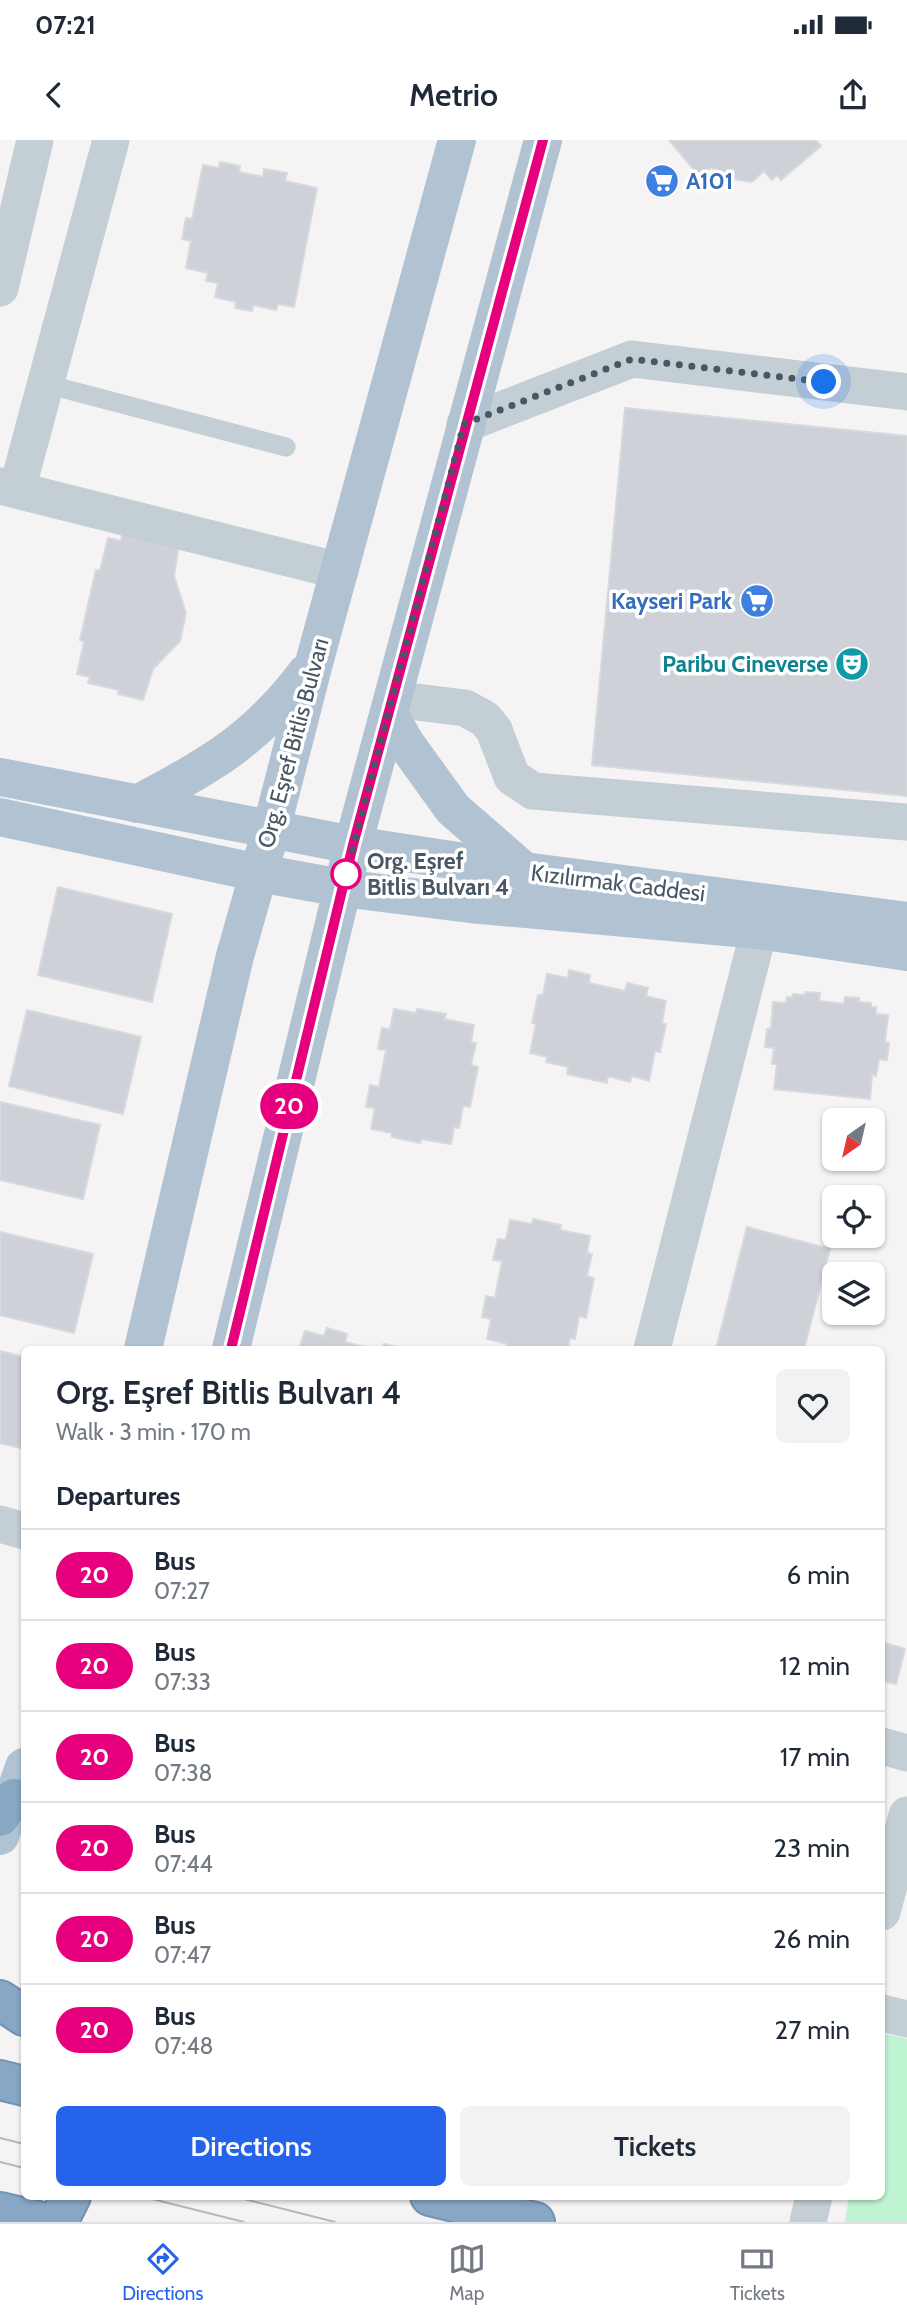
<!DOCTYPE html>
<html lang="en">
<head>
<meta charset="utf-8">
<style>
  :root { --surface:#fff; --page:#f2f2f3; --text:#1f2937; --muted:#747a83; --line:#e0e1e3; --accent:#2563eb }
  body { margin:0; font-family:Cabin,sans-serif; background:var(--page); color:var(--text); height:100vh; display:flex; flex-direction:column; font-size:26px; white-space:nowrap }
  * { box-sizing:border-box; margin:0 }
  p { font-size:23px; color:var(--muted) }
  .icon { flex:none; width:38px; height:38px; fill:none; stroke:currentColor; stroke-width:2; stroke-linecap:round; stroke-linejoin:round }
  .map { position:relative; flex:1; overflow:hidden }
  .side { position:absolute; left:21px; top:1206px; width:864px; height:854px; display:flex; flex-direction:column; background:var(--surface); border-radius:10px; box-shadow:0 2px 5px #0004 }
  .side>* { flex:none }
  .badge { padding:0 14px; border-radius:23px; font-size:24px; line-height:46px }
  .needle { width:46px; rotate:214deg }
  .tools { position:absolute; left:822px; top:968px; display:grid; gap:14px }
  .tools a { display:grid; place-items:center; width:63px; height:63px; border-radius:10px; background:var(--surface); box-shadow:0 2px 5px #0004; font-size:35px }
  .you { position:absolute; width:35px; height:35px; margin:-18px; border:5px solid #fff; border-radius:50%; background:#1a73e8; box-shadow:0 0 0 10px #1a73e833 }
  .map>.badge { position:absolute; translate:-50% -50%; box-shadow:0 0 0 4px #fff }
  h2 { padding:0 35px; font-size:26px; line-height:63px }
  .round { display:grid; place-items:center; flex:none; width:74px; height:74px; border-radius:10px; background:var(--page) }
  .overview { display:flex; align-items:center; justify-content:space-between; height:119px; padding:0 35px }
  h1 { font-size:33px; font-weight:600; line-height:52px }
  .primary-button { display:flex; gap:14px; margin-top:auto; padding:14px 35px }
  .primary-button a { flex:1; height:80px; border-radius:10px; background:var(--accent); color:#fff; font-size:28px; font-weight:600; line-height:80px; text-align:center }
  .primary-button a+a { background:var(--page); color:var(--text) }
  ul { padding:0; list-style:none }
  li { display:flex; align-items:center; gap:21px; height:91px; padding:0 35px; border-top:2px solid var(--line) }
  li div { flex:1 }
  li b { display:block; font-size:26px }
  li em { font-style:normal }
  li .badge { min-width:77px; font-weight:700; text-align:center }
  .status { display:flex; justify-content:space-between; align-items:center; height:49px; padding:0 35px; background:var(--surface); direction:ltr }
  .status svg { height:19px; fill:currentColor }
  header { display:flex; justify-content:space-between; align-items:center; height:91px; padding:0 35px; background:var(--surface); font-size:32px; font-weight:600 }
  .dock { display:flex; justify-content:space-around; align-items:center; height:98px; border-top:2px solid var(--line); background:var(--surface); font-size:19px; color:var(--muted) }
  .dock a { display:grid; justify-items:center; gap:4px }
  .dock .selected { color:var(--accent) }
  .map>svg:first-child { display:block }
  .green { fill:#bff4d2 }
  .building { fill:#ced2d8; stroke:#d6d9de; stroke-width:2 }
  .lines { fill:none; stroke-linecap:round; stroke-linejoin:round }
  .highway-casing { stroke:#7292b1; stroke-width:42 }
  .lane { stroke:#c3ced5; stroke-width:19 }
  .street { stroke:#c3ced5; stroke-width:37 }
  .primary { stroke:#b1c3d3; stroke-width:38 }
  .highway { stroke:#87a7c5; stroke-width:38 }
  .tram { stroke:#b4b8bd; stroke-width:2 }
  .line-casing { stroke:#fff; stroke-width:16 }
  .line { stroke:#e6007e; stroke-width:10 }
  .walk { stroke:#485762; stroke-width:7; stroke-dasharray:0 12.6 }
  .stop-dot { fill:#fff; stroke:#e6007e; stroke-width:3.5 }
  .labels { text-anchor:middle; dominant-baseline:central; stroke-width:7; stroke-linejoin:round; paint-order:stroke }
  .shop-label { font-size:23px; font-weight:bold; fill:#366cbe; stroke:#fff; text-anchor:start }
  .culture-label { font-size:23px; font-weight:bold; fill:#0d838f; stroke:#fff; text-anchor:end }
  .street-label { font-size:23px; fill:#485762; stroke:#fff }
  .stop-label { font-size:23px; font-weight:bold; fill:#485762; stroke:#fff; text-anchor:start }
</style>
</head>
<body>
<div class="status"><b>07:21</b><svg viewBox="0 0 49 12"><path d="M0 12V9h3v3zM5 12V6h3v6zM10 12V3h3v9zM15 12V0h3v12zM26 1h20v11H26zM47 4h2v5h-2z"/></svg></div>
<header><svg class="icon" aria-label="back" viewBox="0 0 24 24"><path d="M15 5l-7 7 7 7"/></svg>Metrio<svg class="icon" aria-label="share" viewBox="0 0 24 24"><path d="M12 15V3M7 8l5-5 5 5M5 13v7h14v-7"/></svg></header>
<div class="map">
<svg width="907" height="2082" viewBox="0 0 907 2082">
  <rect width="100%" height="100%" fill="#f5f3f3"/>
  <polygon class="green" points="882,1893 907,1899 907,2082 845,2082 849,2056 882,2056"/>
  <g class="building">
    <polygon points="669,0 816,0 821,6 781,40 777,35 772,40 764,31 752,42 720,37 712,27 700,37"/>
    <polygon points="220,22 240,26 239,32 263,37 264,29 287,33 285,41 317,48 294,167 278,164 276,170 253,165 252,171 235,168 236,162 215,157 218,143 206,141 208,133 186,128 191,101 182,99 186,78 192,79 203,25 219,28"/>
    <polygon points="625,268 907,296 907,656 592,625"/>
    <polygon points="122,395 179,404 174,436 186,473 180,501 153,529 143,560 118,554 119,550 88,543 90,537 77,534 84,502 80,500 96,430 100,431 108,398 121,401"/>
    <polygon points="58,747 172,774 152,862 38,835"/>
    <polygon points="569,830 590,835 589,843 625,851 627,843 648,848 646,856 666,861 662,883 666,884 660,912 655,911 649,941 632,936 630,942 608,936 607,943 567,934 568,927 546,922 547,917 530,913 536,884 532,883 538,855 543,855 547,834 568,838"/>
    <polygon points="805,852 820,853 819,861 844,864 845,857 859,858 859,862 871,863 871,867 876,867 876,874 888,875 885,902 889,903 887,920 879,919 876,936 872,935 870,959 774,949 777,924 772,924 774,908 765,907 767,889 771,889 773,862 786,863 787,857 792,858 793,854 805,855"/>
    <polygon points="394,869 416,873 417,869 446,874 444,879 474,885 471,902 476,903 471,925 478,927 470,967 463,966 459,988 454,987 451,1004 421,999 420,1003 392,997 392,993 371,989 375,968 366,967 370,945 379,947 386,910 378,909 382,888 390,889"/>
    <polygon points="27,870 141,897 123,974 9,946"/>
    <polygon points="0,962 100,985 83,1059 0,1040"/>
    <polygon points="533,1079 561,1085 560,1090 590,1096 587,1113 592,1114 587,1136 594,1138 586,1178 579,1176 575,1199 570,1198 568,1209 512,1209 507,1208 508,1204 487,1199 491,1179 482,1177 486,1156 495,1158 502,1121 493,1120 498,1099 506,1100 510,1080 532,1084"/>
    <polygon points="747,1087 830,1109 804,1209 716,1209"/>
    <polygon points="0,1092 93,1114 74,1193 0,1175"/>
    <polygon points="327,1188 347,1194 345,1202 372,1209 299,1209 305,1191 324,1196"/>
    <polygon points="384,1204 404,1209 382,1209"/>
    <polygon points="0,1211 24,1217 24,1309 0,1303"/>
    <polygon points="882,1502 905,1509 896,1544 882,1541"/>
  </g>
  <g class="lines">
    <g class="highway-casing">
      <g id="highway">
        <polyline points="0,1677 14,1658"/>
        <polyline points="0,1860 24,1876"/>
        <polyline points="0,1940 24,1946"/>
        <polyline points="430,2056 535,2082"/>
        <polyline points="0,2072 42,2082"/>
        <polyline points="58,2082 71,2056"/>
      </g>
    </g>
    <polyline class="lane" points="46,244 286,307"/>
    <g class="street">
      <polyline points="0,148 35,0"/>
      <polyline points="465,284 632,219 907,252"/>
      <polyline points="0,346 340,431"/>
      <polyline points="17,350 111,0"/>
      <polyline points="393,559 465,568 485,579 494,590 512,637 533,651 907,682"/>
      <polyline points="652,1209 759,790"/>
      <polyline points="0,1384 24,1391"/>
      <polyline points="882,1606 907,1613"/>
      <polyline points="882,1772 907,1675"/>
      <polyline points="882,1873 907,1879"/>
      <polyline points="808,2082 814,2056"/>
    </g>
    <g class="primary">
      <polyline points="389,574 406,604 453,669 524,731"/>
      <polyline points="0,637 353,705 524,731 907,781"/>
      <path d="M137,664c71,-37 120,-65 169,-131"/>
      <polyline points="0,677 259,733 342,748 470,764 759,790 907,812"/>
      <polyline points="143,1209 235,816 271,690 314,523 457,0"/>
      <polyline points="231,1209 353,705 543,0"/>
      <polyline points="0,1696 24,1627"/>
    </g>
    <use href="#highway" class="highway"/>
    <g class="tram">
      <polyline points="0,1998 24,2004"/>
      <polyline points="0,2022 24,2028"/>
      <polyline points="140,2056 244,2082"/>
      <polyline points="232,2056 335,2082"/>
    </g>
  </g>
  <g class="lines">
    <g class="line-casing">
      <polyline id="line" points="231,1209 353,705 543,0"/>
    </g>
    <use href="#line" class="line"/>
    <polyline class="walk" points="346,734 464,284 632,219 824,242"/>
  </g>
  <defs>
    <g id="supermarket-disc" transform="scale(1.75)"><circle r="9.5" fill="#3f7fe0" stroke="#fff"/><path d="M-6-5.5h2.5l.6 2H6L4.5 2H-2.5L-4.4-4H-6ZM-1.5 3.2a1.3 1.3 0 1 0 .1 0ZM3 3.2a1.3 1.3 0 1 0 .1 0Z" fill="#fff"/></g>
    <g id="theatre-disc" transform="scale(1.75)"><circle r="9.5" fill="#0f9aa8" stroke="#fff"/><path d="M-5-5.5Q0-4 5-5.5V0Q5 5 0 6Q-5 5-5 0ZM-3.3-2.5H-1v1.5H-3.3ZM1-2.5H3.3v1.5H1ZM-2.8 1Q0 5.5 2.8 1Z" fill="#fff"/></g>
  </defs>
  <g fill-rule="evenodd">
    <use href="#supermarket-disc" x="662" y="41"/>
    <use href="#supermarket-disc" x="757" y="461"/>
    <use href="#theatre-disc" x="852" y="524"/>
  </g>
  <circle class="stop-dot" cx="346" cy="734" r="14"/>
  <g class="labels">
    <g class="shop-label">
      <text x="686" y="41">A101</text>
      <text x="732" y="461" text-anchor="end">Kayseri Park</text>
    </g>
    <g class="culture-label">
      <text x="828" y="524">Paribu Cineverse</text>
    </g>
    <g class="street-label">
      <text transform="translate(293 603) rotate(-75)">Org. Eşref Bitlis Bulvarı</text>
      <text transform="translate(618 743) rotate(7)">Kızılırmak Caddesi</text>
    </g>
    <g class="stop-label">
      <text x="367" y="721">Org. Eşref<tspan x="367" dy="26">Bitlis Bulvarı 4</tspan></text>
    </g>
  </g>
</svg>
<div class="tools">
<a><svg class="needle" viewBox="-14 -14 28 28"><path d="M0-13l5 13h-10z" fill="#e53935"/><path d="M0 13l5-13h-10z" fill="#747a83"/></svg></a>
<a><svg class="icon" aria-label="locate" viewBox="0 0 24 24"><circle cx="12" cy="12" r="6"/><path d="M12 2v4M12 18v4M2 12h4M18 12h4"/></svg></a>
<a><svg class="icon" aria-label="layers" viewBox="0 0 24 24"><path d="M12 4l9 5-9 5-9-5zM3 14l9 5 9-5"/></svg></a>
</div>
<div class="you" style="left:824px;top:242px"></div>
<b class="badge" style="left:289px;top:966px;background:#e6007e;color:#fff">20</b>
<section class="side">
<div class="overview"><div><h1>Org. Eşref Bitlis Bulvarı 4</h1><p>Walk · 3 min · 170 m</p></div><a class="round"><svg class="icon" aria-label="heart" viewBox="0 0 24 24"><path d="M12 20l-8-8c-3-5 5-10 8-4 3-6 11-1 8 4z"/></svg></a></div>
<h2>Departures</h2>
<ul>
<li><span class="badge" style="background:#e6007e;color:#fff">20</span><div><b>Bus</b><p>07:27</p></div><em>6 min</em></li>
<li><span class="badge" style="background:#e6007e;color:#fff">20</span><div><b>Bus</b><p>07:33</p></div><em>12 min</em></li>
<li><span class="badge" style="background:#e6007e;color:#fff">20</span><div><b>Bus</b><p>07:38</p></div><em>17 min</em></li>
<li><span class="badge" style="background:#e6007e;color:#fff">20</span><div><b>Bus</b><p>07:44</p></div><em>23 min</em></li>
<li><span class="badge" style="background:#e6007e;color:#fff">20</span><div><b>Bus</b><p>07:47</p></div><em>26 min</em></li>
<li><span class="badge" style="background:#e6007e;color:#fff">20</span><div><b>Bus</b><p>07:48</p></div><em>27 min</em></li>
</ul>
<div class="primary-button"><a>Directions</a><a>Tickets</a></div>
</section>
</div>
<nav class="dock">
<a class="selected"><svg class="icon" aria-label="directions" viewBox="0 0 24 24"><path d="M12 3l9 9-9 9-9-9zM9 14v-3h6M13 9l2 2-2 2"/></svg>Directions</a>
<a><svg class="icon" aria-label="map" viewBox="0 0 24 24"><path d="M3 6l6-2 6 2 6-2v14l-6 2-6-2-6 2zM9 4v14M15 6v14"/></svg>Map</a>
<a><svg class="icon" aria-label="tickets" viewBox="0 0 24 24"><path d="M3 7h18v10H3zM15 7v10"/></svg>Tickets</a>
</nav>
</body>
</html>
